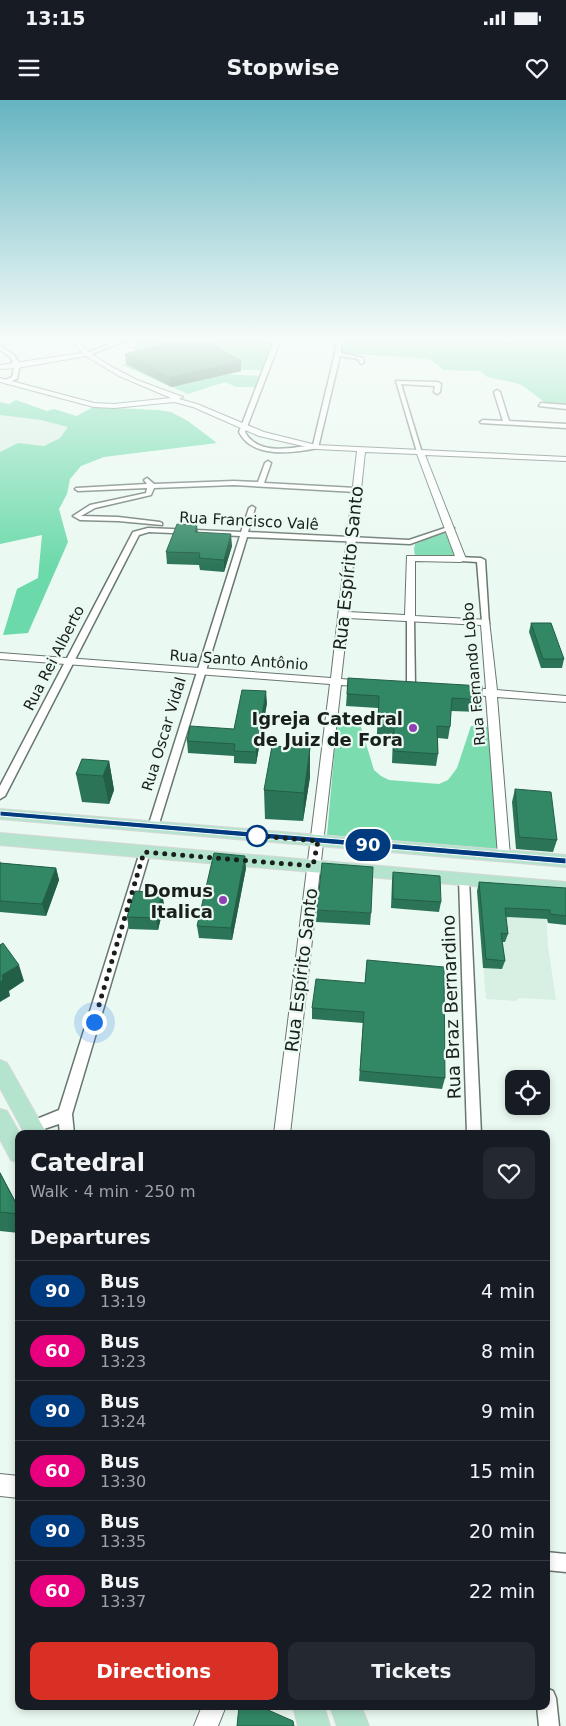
<!DOCTYPE html>
<html lang="en">
<head>
<meta charset="utf-8">
<style>
  :root { --surface:#171b24; --page:#242831; --text:#f1f3f6; --muted:#9ea1a6; --line:#363941; --accent:#d93025 }
  body { margin:0; font-family:"DejaVu Sans",sans-serif; background:var(--page); color:var(--text); height:100vh; display:flex; flex-direction:column; font-size:19px; white-space:nowrap }
  * { box-sizing:border-box; margin:0 }
  p { font-size:16px; color:var(--muted) }
  .icon { flex:none; width:28px; height:28px; fill:none; stroke:currentColor; stroke-width:2; stroke-linecap:round; stroke-linejoin:round }
  .map { position:relative; flex:1; overflow:hidden }
  .side { position:absolute; left:15px; top:1030px; width:535px; height:580px; display:flex; flex-direction:column; background:var(--surface); border-radius:10px; box-shadow:0 2px 8px #0003 }
  .side>* { flex:none }
  .badge { padding:0 10px; border-radius:16px; font-size:18px; line-height:32px }
  .tools { position:absolute; left:505px; top:970px; display:grid; gap:10px }
  .tools a { display:grid; place-items:center; width:45px; height:45px; border-radius:10px; background:var(--surface); box-shadow:0 2px 8px #0003; font-size:25px }
  .you { position:absolute; width:25px; height:25px; margin:-12px; border:4px solid #fff; border-radius:50%; background:#1a73e8; box-shadow:0 0 0 8px #1a73e833 }
  .map>.badge { position:absolute; translate:-50% -50%; box-shadow:0 0 0 2px #fff }
  h2 { padding:0 15px; font-size:19px; line-height:45px }
  .round { display:grid; place-items:center; flex:none; width:52px; height:52px; border-radius:10px; background:var(--page) }
  .summary { display:flex; align-items:center; justify-content:space-between; height:85px; padding:0 15px }
  h1 { font-size:24px; font-weight:700; line-height:38px }
  .primary-button { display:flex; gap:10px; margin-top:auto; padding:10px 15px }
  .primary-button a { flex:1; height:58px; border-radius:10px; background:var(--accent); color:#fff; font-size:20px; font-weight:700; line-height:58px; text-align:center }
  .primary-button a+a { background:var(--page); color:var(--text) }
  ul { padding:0; list-style:none }
  li { display:flex; align-items:center; gap:15px; height:60px; padding:0 15px; border-top:1px solid var(--line) }
  li div { flex:1 }
  li b { display:block; font-size:19px }
  li em { font-style:normal }
  li .badge { min-width:55px; font-weight:700; text-align:center }
  .status { display:flex; justify-content:space-between; align-items:center; height:35px; padding:0 25px; background:var(--surface); direction:ltr }
  .status svg { height:14px; fill:currentColor }
  header { display:flex; justify-content:space-between; align-items:center; height:65px; padding:0 15px; background:var(--surface); font-size:22px; font-weight:700 }
  .map>svg:first-child { display:block }
  .built { fill:#d8efe3 }
  .green { fill:#7bdcb0 }
  .forest { fill:#6bd9a9 }
  .lines { fill:none; stroke-linecap:round; stroke-linejoin:round }
  .minor-casing { stroke:#68766f; stroke-width:3 }
  .tertiary-casing { stroke:#68766f; stroke-width:2 }
  .primary-casing { stroke:#d6d7d6; stroke-width:2 }
  .minor { fill:#fff; fill-rule:evenodd }
  .tertiary { fill:#fff; fill-rule:evenodd }
  .primary { fill:#b5e4ce; fill-rule:evenodd }
  .wall { fill:#2b7457 }
  .shaded-wall { fill:#235e47 }
  .building { fill:#328765; stroke:#235e47 }
  .line { fill:#003b80; stroke:#fff }
  .walk { stroke:#191f1c; stroke-width:5; stroke-dasharray:0 9 }
  .poi-dot { fill:#8e41b2; stroke:#eaf9f1; stroke-width:2 }
  .stop-dot { fill:#fff; stroke:#003b80; stroke-width:2.5 }
  .labels { text-anchor:middle; dominant-baseline:central; stroke-width:4.5; stroke-linejoin:round; paint-order:stroke }
  .far-street-label { font-size:15px; fill:#191f1c; stroke:#eaf9f1 }
  .street-label { font-size:18px; fill:#191f1c; stroke:#eaf9f1 }
  .poi-label { font-size:18px; font-weight:bold; fill:#191f1c; stroke:#eaf9f1; text-anchor:end }
</style>
</head>
<body>
<div class="status"><b>13:15</b><svg viewBox="0 0 49 12"><path d="M0 12V9h3v3zM5 12V6h3v6zM10 12V3h3v9zM15 12V0h3v12zM26 1h20v11H26zM47 4h2v5h-2z"/></svg></div>
<header><svg class="icon" aria-label="menu" viewBox="0 0 24 24"><path d="M4 6h16M4 12h16M4 18h16"/></svg>Stopwise<svg class="icon" aria-label="heart" viewBox="0 0 24 24"><path d="M12 20l-8-8c-3-5 5-10 8-4 3-6 11-1 8 4z"/></svg></header>
<div class="map">
<svg width="566" height="1626" viewBox="0 0 566 1626">
  <rect width="100%" height="100%" fill="#eaf9f1"/>
  <g class="built">
    <polygon points="0,315 41,320 68,327 60,338 44,346 18,343 0,352"/>
    <polygon points="477,791 545,795 548,846 556,900 519,898 516,901 486,899"/>
  </g>
  <g class="green">
    <polygon points="449,430 456,452 453,455 415,456 414,449 415,444"/>
    <polygon points="337,622 360,624 374,670 381,676 389,680 439,684 448,680 457,668 471,626 488,627 498,749 327,735"/>
  </g>
  <g class="forest">
    <polygon points="126,241 274,241 261,270 243,270 214,249 223,274 263,276 258,287 236,287 225,282 188,294 122,265 143,258 134,248 138,244"/>
    <polygon points="340,241 566,241 566,307 547,304 523,286 516,283 487,277 480,271 444,270 429,259 340,253"/>
    <polygon points="16,300 47,311 54,309 77,316 93,307 159,310 171,312 188,321 217,343 104,357 81,366 70,379 67,394 59,409 68,442 28,533 3,535 17,489 38,478 42,435 0,444 0,352 18,343 44,346 60,338 68,327 41,320 0,315 0,302 9,304"/>
  </g>
  <g class="lines">
    <g class="minor-casing">
      <g id="minor">
        <polygon points="118,241 125,241 89,255 84,254"/>
        <path d="M274,241h6l-35,91c13,24 46,16 68,13l23,-96 -1,-8h6v12l22,5 1,4 -3,2 -3,-5 -18,-3 -22,92c-26,5 -65,11 -79,-16z"/>
        <polygon points="0,246 14,255 20,264 17,279 6,283 3,281 12,277 14,268 11,266 14,264 10,257 0,250"/>
        <polygon points="396,281 438,282 441,284 440,292 437,294 434,292 435,286 401,284 422,353 417,352"/>
        <polygon points="497,290 500,292 509,321 566,324 566,328 481,323 480,322 483,320 503,321 494,292"/>
        <polygon points="541,303 566,305 566,309 539,306"/>
        <polygon points="268,361 271,363 264,383 356,388 359,390 356,392 234,385 154,388 151,395 95,408 81,416 118,417 160,422 162,423 162,425 118,421 80,420 73,416 90,405 146,393 147,388 78,391 75,389 76,388 147,384 144,380 147,378 154,384 234,381 258,382 265,363"/>
        <polygon points="252,406 255,408 248,432 409,440 448,427 454,428 410,444 247,437 158,727 153,731 148,727 240,436 149,432 139,435 5,696 0,699 0,686 133,432 148,428 241,432 249,408"/>
        <polygon points="458,457 481,458 485,460 489,524 482,522 477,462 461,461 457,459"/>
        <polygon points="407,517 414,519 415,587 411,590 407,587"/>
        <polygon points="145,748 150,752 72,1014 74,1034 60,1034 59,1024 32,1033 27,1031 25,1027 27,1023 59,1010 140,752"/>
        <polygon points="464,775 469,779 481,1034 467,1034 459,779"/>
        <polygon points="546,1452 566,1454 566,1472 546,1470"/>
        <polygon points="546,1588 553,1591 556,1598 559,1626 539,1626 537,1606 546,1606"/>
      </g>
    </g>
    <g class="tertiary-casing">
      <g id="tertiary">
        <path d="M72,241h6l8,9 24,16 27,14 46,17 -4,2 18,5 67,28 52,13 250,12v4l-141,-6 41,104 -5,3 -46,-1v55l74,4 8,70 69,6v6l-69,-5 13,159 -1,3h-10l-1,-3 -12,-160 -21,-2 -5,-3 5,-3 21,1 -5,-64 -133,-7 -7,61 25,2 5,3 -5,3 -25,-2 -51,449h-16l56,-450 -330,-25v-6l331,25 26,-227 -41,-2 -57,-13 -66,-29 -19,-5 -60,6 -20,-1 -94,-25v-4l94,25 20,1 57,-6 -52,-22 -33,-20 -69,12 -17,1v-4l82,-12zM365,352l52,2 38,102h-48l-2,59 -57,-3z"/>
        <polygon points="0,1374 19,1376 19,1398 0,1396"/>
        <polygon points="202,1606 226,1606 218,1626 194,1626"/>
      </g>
    </g>
    <g class="primary-casing">
      <g id="primary">
        <polygon points="0,709 566,755 566,767 0,719"/>
        <polygon points="0,733 566,782 566,794 0,745"/>
        <polygon points="0,960 7,963 47,1034 25,1034 0,988"/>
        <polygon points="0,1009 7,1011 20,1034 19,1063 11,1060 0,1039"/>
        <polygon points="293,1606 324,1606 330,1626 298,1626"/>
        <polygon points="330,1606 361,1606 369,1626 337,1626"/>
      </g>
    </g>
    <use href="#minor" class="minor"/>
    <use href="#tertiary" class="tertiary"/>
    <use href="#primary" class="primary"/>
  </g>
  <g class="wall">
    <polygon points="125,254 241,271 171,287 126,264"/>
    <polygon points="197,425 198,432 232,446 224,472 200,470 199,465 167,464 166,452"/>
    <polygon points="531,523 564,559 562,568 541,568 529,532"/>
    <polygon points="348,578 482,600 480,612 451,611 450,627 448,639 438,638 438,654 436,666 392,663 393,635 377,634 378,608 346,606"/>
    <polygon points="267,603 256,664 234,663 234,656 188,653 187,641 234,629"/>
    <polygon points="310,648 310,677 303,721 265,719 264,690"/>
    <polygon points="109,661 114,690 109,704 82,702 76,674"/>
    <polygon points="515,689 557,740 553,752 516,749 512,702"/>
    <polygon points="0,761 1,763 56,768 59,780 46,816 0,812"/>
    <polygon points="246,768 232,840 199,838 197,826"/>
    <polygon points="393,772 441,802 439,812 391,808 392,781"/>
    <polygon points="479,782 566,788 566,825 548,823 547,819 506,817 508,834 505,842 502,842 505,861 502,869 483,868 477,791"/>
    <polygon points="162,793 164,805 158,830 129,829 127,817"/>
    <polygon points="317,810 371,813 370,825 316,822"/>
    <polygon points="367,860 445,978 442,989 359,981 363,923 312,919 312,908 365,883"/>
    <polygon points="0,1072 19,1108 19,1133 0,1131"/>
  </g>
  <g class="shaded-wall">
    <polygon points="241,261 241,271 171,287 170,278"/>
    <polygon points="231,434 232,446 224,472 224,460"/>
    <polygon points="266,591 267,603 256,664 256,652"/>
    <polygon points="310,648 310,677 303,721 304,693"/>
    <polygon points="109,661 114,690 109,704 103,676"/>
    <polygon points="245,756 246,768 232,840 231,828"/>
    <polygon points="56,768 59,780 46,816 42,804"/>
    <polygon points="162,793 164,805 158,830 156,818"/>
    <polygon points="19,865 24,881 9,891 10,896 0,902 0,882 2,875"/>
  </g>
  <g class="building">
    <polygon points="178,241 206,241 241,261 170,278 125,254"/>
    <polygon points="177,424 197,425 195,432 231,434 224,460 199,458 200,453 166,452"/>
    <polygon points="531,523 551,523 564,559 543,559"/>
    <polygon points="348,578 482,586 482,600 452,598 450,627 437,626 438,654 394,651 394,623 378,622 379,596 347,594"/>
    <polygon points="242,590 266,591 256,652 234,651 235,644 187,641 190,626 234,629"/>
    <polygon points="272,646 310,648 304,693 264,690"/>
    <polygon points="82,659 109,661 103,676 76,674"/>
    <polygon points="515,689 551,692 557,740 519,737"/>
    <polygon points="214,753 245,756 231,828 197,826"/>
    <polygon points="0,763 56,768 42,804 0,801"/>
    <polygon points="322,763 373,767 371,813 317,810"/>
    <polygon points="393,772 440,776 441,802 393,799"/>
    <polygon points="479,782 566,788 566,816 550,814 550,810 505,808 508,834 501,833 505,861 486,859"/>
    <polygon points="135,791 162,793 156,818 127,817"/>
    <polygon points="3,843 19,865 2,875 3,880 0,882 0,845"/>
    <polygon points="367,860 444,867 445,978 360,971 364,912 312,908 316,879 365,883"/>
    <polygon points="0,1073 19,1109 19,1114 0,1112"/>
    <polygon points="239,1606 259,1606 293,1621 294,1626 237,1626"/>
  </g>
  <linearGradient id="sky" x2="0" y2="1"><stop stop-color="#65b4c1"/><stop offset="0.51" stop-color="#f6fcf9"/><stop offset="1" stop-color="#f6fcf9" stop-opacity="0"/></linearGradient>
  <rect width="566" height="468" fill="url(#sky)"/>
  <polygon class="line" points="0,711 566,758 566,764 0,716"/>
  <g class="lines">
    <polyline class="walk" points="94,922 144,752 313,766 318,741 257,736"/>
  </g>
  <g class="poi-dot">
    <circle cx="413" cy="628" r="5"/>
    <circle cx="223" cy="800" r="5"/>
  </g>
  <circle class="stop-dot" cx="257" cy="736" r="10"/>
  <g class="labels">
    <g class="far-street-label">
      <text transform="translate(249 421) rotate(3)">Rua Francisco Valê</text>
      <text transform="translate(54 558) rotate(-63)">Rua Rei Alberto</text>
      <text transform="translate(239 560) rotate(4)">Rua Santo Antônio</text>
      <text transform="translate(474 574) rotate(-95)">Rua Fernando Lobo</text>
      <text transform="translate(164 634) rotate(-73)">Rua Oscar Vidal</text>
    </g>
    <g class="street-label">
      <text transform="translate(348 468) rotate(-84)">Rua Espírito Santo</text>
      <text transform="translate(301 870) rotate(-83)">Rua Espírito Santo</text>
      <text transform="translate(451 907) rotate(-92)">Rua Braz Bernardino</text>
    </g>
    <g class="poi-label">
      <text x="403" y="618">Igreja Catedral<tspan x="403" dy="21">de Juiz de Fora</tspan></text>
      <text x="213" y="790">Domus<tspan x="213" dy="21">Italica</tspan></text>
    </g>
  </g>
</svg>
<div class="tools">
<a><svg class="icon" aria-label="locate" viewBox="0 0 24 24"><circle cx="12" cy="12" r="6"/><path d="M12 2v4M12 18v4M2 12h4M18 12h4"/></svg></a>
</div>
<div class="you" style="left:94px;top:922px"></div>
<b class="badge" style="left:368px;top:745px;background:#003b80;color:#fff">90</b>
<section class="side">
<div class="summary"><div><h1>Catedral</h1><p>Walk · 4 min · 250 m</p></div><a class="round"><svg class="icon" aria-label="heart" viewBox="0 0 24 24"><path d="M12 20l-8-8c-3-5 5-10 8-4 3-6 11-1 8 4z"/></svg></a></div>
<h2>Departures</h2>
<ul>
<li><span class="badge" style="background:#003b80;color:#fff">90</span><div><b>Bus</b><p>13:19</p></div><em>4 min</em></li>
<li><span class="badge" style="background:#e6007e;color:#fff">60</span><div><b>Bus</b><p>13:23</p></div><em>8 min</em></li>
<li><span class="badge" style="background:#003b80;color:#fff">90</span><div><b>Bus</b><p>13:24</p></div><em>9 min</em></li>
<li><span class="badge" style="background:#e6007e;color:#fff">60</span><div><b>Bus</b><p>13:30</p></div><em>15 min</em></li>
<li><span class="badge" style="background:#003b80;color:#fff">90</span><div><b>Bus</b><p>13:35</p></div><em>20 min</em></li>
<li><span class="badge" style="background:#e6007e;color:#fff">60</span><div><b>Bus</b><p>13:37</p></div><em>22 min</em></li>
</ul>
<div class="primary-button"><a>Directions</a><a>Tickets</a></div>
</section>
</div>
</body>
</html>
